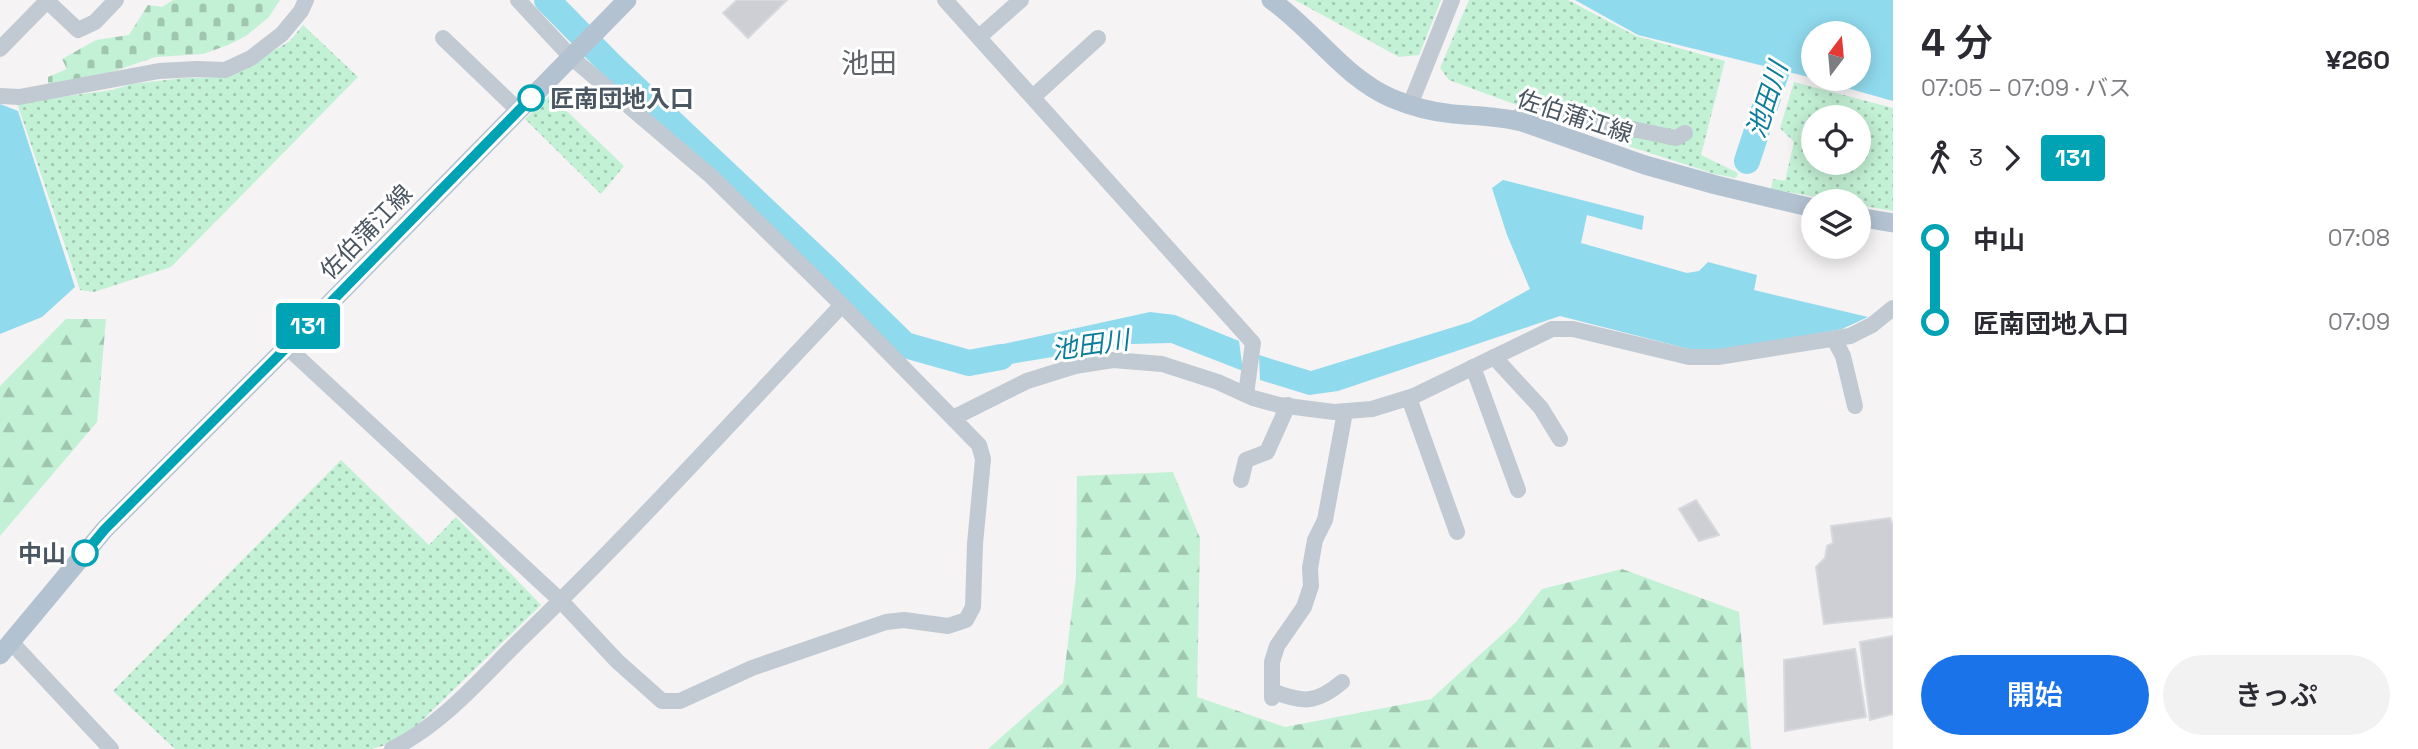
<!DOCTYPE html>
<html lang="ja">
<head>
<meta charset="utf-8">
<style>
  :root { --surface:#fff; --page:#f2f2f3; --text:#2b2b33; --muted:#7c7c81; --accent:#1a73e8 }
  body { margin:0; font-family:"Space Grotesk","Noto Sans JP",sans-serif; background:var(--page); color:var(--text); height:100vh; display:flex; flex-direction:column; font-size:26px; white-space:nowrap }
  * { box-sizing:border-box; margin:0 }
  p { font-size:23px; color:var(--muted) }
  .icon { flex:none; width:38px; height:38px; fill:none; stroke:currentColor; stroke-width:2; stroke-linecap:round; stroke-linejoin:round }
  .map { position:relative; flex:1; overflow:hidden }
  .side { display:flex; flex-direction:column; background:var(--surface); width:525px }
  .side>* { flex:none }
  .badge { padding:0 14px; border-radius:5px; font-size:24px; line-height:46px }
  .needle { width:46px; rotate:16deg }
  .buttons { position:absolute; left:1801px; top:21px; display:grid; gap:14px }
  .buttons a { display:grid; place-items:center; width:70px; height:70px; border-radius:50%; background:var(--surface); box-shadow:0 4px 18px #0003; font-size:35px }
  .map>.badge { position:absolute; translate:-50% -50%; box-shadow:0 0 0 4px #fff }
  .legs { display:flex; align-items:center; gap:10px; height:77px; padding:0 28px; font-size:23px }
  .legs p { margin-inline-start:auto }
  .headline { display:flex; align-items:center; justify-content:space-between; height:119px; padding:0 28px }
  h1 { font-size:38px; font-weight:600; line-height:52px }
  .cta { display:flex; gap:14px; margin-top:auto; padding:14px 28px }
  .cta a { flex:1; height:80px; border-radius:42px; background:var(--accent); color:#fff; font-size:28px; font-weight:600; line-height:80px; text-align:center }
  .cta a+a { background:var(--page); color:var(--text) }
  ul { padding:0 28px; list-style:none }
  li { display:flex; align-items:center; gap:24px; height:84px; font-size:26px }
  li i { display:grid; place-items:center; width:10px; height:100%; margin:0 9px; background:currentColor }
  li i::after { content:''; width:18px; height:18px; margin:-9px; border:5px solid; border-radius:50%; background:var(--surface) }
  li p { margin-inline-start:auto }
  li:first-child i { background:linear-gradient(#0000 50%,currentColor 0) }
  li:last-child i { background:linear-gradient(currentColor 50%,#0000 0) }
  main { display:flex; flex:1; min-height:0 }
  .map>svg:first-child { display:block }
  .grass { fill:url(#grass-dots); fill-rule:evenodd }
  .forest { fill:url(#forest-firs) }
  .cemetery { fill:url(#cemetery-stones) }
  .water { fill:#90daee }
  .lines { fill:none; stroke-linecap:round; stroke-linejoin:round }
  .river { stroke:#90daee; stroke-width:26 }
  .building { fill:#cdcfd5; stroke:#d7d9de; stroke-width:2 }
  .minor { stroke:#c1cad2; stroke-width:16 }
  .major { stroke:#b3c2d1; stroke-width:19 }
  .line-1-casing { stroke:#fff; stroke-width:16 }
  .line-1 { stroke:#00a3b4; stroke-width:10 }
  .stop-1-dot { fill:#fff; stroke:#00a3b4; stroke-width:3.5 }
  .labels { text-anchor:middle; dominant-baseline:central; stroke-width:6; stroke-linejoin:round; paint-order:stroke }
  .stop-label { font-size:24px; font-weight:bold; fill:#4a5661; stroke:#fff; text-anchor:start }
  .street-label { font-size:24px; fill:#4a5661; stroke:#fff }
  .water-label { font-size:26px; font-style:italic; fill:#0c7c9b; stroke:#fff }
  .quarter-label { font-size:28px; fill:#5f6368; stroke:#fff }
</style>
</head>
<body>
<main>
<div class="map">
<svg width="1893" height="749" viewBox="0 0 1893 749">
  <defs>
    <pattern id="grass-dots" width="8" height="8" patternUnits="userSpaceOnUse" patternTransform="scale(1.75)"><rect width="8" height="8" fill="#c3f1d5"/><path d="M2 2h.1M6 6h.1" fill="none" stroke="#a0c6b0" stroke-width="1.8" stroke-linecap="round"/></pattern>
    <pattern id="forest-firs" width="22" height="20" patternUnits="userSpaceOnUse" patternTransform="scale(1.75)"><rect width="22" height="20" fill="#c3f1d5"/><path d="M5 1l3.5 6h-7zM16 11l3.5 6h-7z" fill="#a0c6b0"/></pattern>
    <pattern id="cemetery-stones" width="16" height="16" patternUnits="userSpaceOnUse" patternTransform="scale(1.75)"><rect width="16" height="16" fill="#c3f1d5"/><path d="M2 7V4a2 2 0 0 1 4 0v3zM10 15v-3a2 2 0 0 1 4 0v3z" fill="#a0c6b0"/></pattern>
  </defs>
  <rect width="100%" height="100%" fill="#f5f3f3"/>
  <g class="grass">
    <polygon points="1295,0 1441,0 1419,55 1399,57"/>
    <polygon points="1469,0 1568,0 1636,36 1725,61 1701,155 1738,173 1736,178 1715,174 1628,146 1449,80 1440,68"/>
    <polygon points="303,25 358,77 171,267 94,292 80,290 17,103 112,90 132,84 184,78 224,77 242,70 290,41"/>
    <path d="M1794,82l99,26v103l-34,-6 -1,-4h-19l-68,-12 2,-10 12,2 9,-39 -14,-14zM1813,117h45v46h-45z"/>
    <polygon points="550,95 624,166 601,194 525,119"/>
    <polygon points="341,460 429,545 456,517 541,605 410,732 389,744 372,749 175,749 113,691"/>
  </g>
  <g class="forest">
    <polygon points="66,319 106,319 97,422 0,536 0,386"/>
    <polygon points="1173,472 1200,538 1197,697 1285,727 1431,699 1516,622 1542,589 1622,569 1739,612 1751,749 988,749 1063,683 1076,577 1077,476"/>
  </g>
  <polygon class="cemetery" points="173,0 280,0 269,17 246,36 228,45 203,54 155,57 103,75 48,87 48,77 67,69 62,59 96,40 129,35 148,5 162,7"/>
  <g class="water">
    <polygon points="1575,0 1893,0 1893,101 1815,79 1858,79 1858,33 1813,33 1813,78 1638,35"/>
    <polygon points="0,104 18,111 75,287 42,317 0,334"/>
    <polygon points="1503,180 1644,216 1642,230 1587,215 1581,243 1687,273 1699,271 1708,262 1757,275 1754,290 1868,317 1842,329 1742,347 1697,351 1560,316 1338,391 1309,395 1260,380 1259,355 1311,371 1470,322 1530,289 1507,235 1492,188"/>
    <polygon points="1150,312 1175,315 1239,341 1243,371 1171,343 1131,344 956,373 976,350"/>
  </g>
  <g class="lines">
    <g class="river">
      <polyline points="547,0 614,68 824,266 905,345 969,363 1001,357"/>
      <polyline points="1747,161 1800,0"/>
    </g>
  </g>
  <g class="building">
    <polygon points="737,0 787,0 748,38 723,13"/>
    <polygon points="1696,500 1719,535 1699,541 1679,509"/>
    <polygon points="1890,518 1893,525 1893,617 1824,624 1816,567 1825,558 1827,546 1833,543 1831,526"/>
    <polygon points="1893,636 1893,714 1870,720 1860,642"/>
    <polygon points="1855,649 1866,717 1785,731 1784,660"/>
  </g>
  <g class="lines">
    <g class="minor">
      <polyline points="46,0 78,30 95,22 116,0"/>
      <polyline points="945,0 1253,343 1246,394"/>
      <polyline points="979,37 1021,0"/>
      <polyline points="443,38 519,111"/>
      <polyline points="0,49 48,0"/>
      <polyline points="0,96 19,97 159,71 197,69 225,70 251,58 282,34 301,11 306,0"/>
      <polyline points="1033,97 1098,38"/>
      <polyline points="1410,105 1452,0"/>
      <polyline points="1514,120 1530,108 1676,138 1685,133"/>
      <polyline points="1834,339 1843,356 1855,406"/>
      <polyline points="287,347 561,601 617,661 662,701 680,701 752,668 886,622 904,620 948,626 966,620 973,607 975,544 983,459 979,445 842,305 712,177 571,57 518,0"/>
      <polyline points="1494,357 1541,408 1560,439"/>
      <polyline points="1473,367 1518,490"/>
      <polyline points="1409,398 1457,532"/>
      <polyline points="953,418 1027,381 1075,366 1113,360 1162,364 1218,382 1253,398 1279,405 1334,412 1372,409 1414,396 1552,329 1573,329 1689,357 1718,357 1850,336 1872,325 1893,308"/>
      <polyline points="1241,480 1246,460 1267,452 1288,405"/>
      <polyline points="11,642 111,749"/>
      <path d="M1272,691c30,12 44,13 70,-9"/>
      <polyline points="1272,698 1272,662 1277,646 1304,607 1311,586 1310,568 1315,540 1325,520 1345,412"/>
      <path d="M392,749c51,-25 89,-71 129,-110 111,-107 215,-222 321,-334"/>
    </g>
    <g class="major">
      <path d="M1271,0c42,29 72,77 120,98 19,8 41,14 62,16 24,2 46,2 69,8l123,43 71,20 97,23"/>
      <polyline points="1858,217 1893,223"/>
      <polyline points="0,655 105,529 287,347 627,0"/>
    </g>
  </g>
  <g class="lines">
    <g class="line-1-casing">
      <polyline id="line-1" points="85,553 105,529 287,347 531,98"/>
    </g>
    <use href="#line-1" class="line-1"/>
  </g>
  <g class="stop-1-dot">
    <circle cx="531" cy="98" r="12"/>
    <circle cx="85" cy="553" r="12"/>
  </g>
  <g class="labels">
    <g class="stop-label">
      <text x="550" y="98">匠南団地入口</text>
      <text x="66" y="553" text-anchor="end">中山</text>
    </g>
    <g class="street-label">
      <text transform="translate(1575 116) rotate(18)">佐伯蒲江線</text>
      <text transform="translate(366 232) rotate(-46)">佐伯蒲江線</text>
    </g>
    <g class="water-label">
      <text transform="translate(1767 100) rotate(-72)">池田川</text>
      <text transform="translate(1090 345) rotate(-8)">池田川</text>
    </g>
    <g class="quarter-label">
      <text x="869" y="63">池田</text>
    </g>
  </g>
</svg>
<div class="buttons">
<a><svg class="needle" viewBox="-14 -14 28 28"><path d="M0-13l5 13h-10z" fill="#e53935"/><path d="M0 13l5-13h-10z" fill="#7c7c81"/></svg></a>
<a><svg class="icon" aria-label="locate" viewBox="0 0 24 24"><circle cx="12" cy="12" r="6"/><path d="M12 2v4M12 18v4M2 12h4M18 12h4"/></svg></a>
<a><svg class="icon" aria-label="layers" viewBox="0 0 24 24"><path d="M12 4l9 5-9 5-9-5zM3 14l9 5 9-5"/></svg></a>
</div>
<b class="badge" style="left:308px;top:326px;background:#00a3b4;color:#fff">131</b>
</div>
<section class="side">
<div class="headline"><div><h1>4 分</h1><p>07:05 – 07:09 · バス</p></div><b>¥260</b></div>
<div class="legs"><svg class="icon" aria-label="walk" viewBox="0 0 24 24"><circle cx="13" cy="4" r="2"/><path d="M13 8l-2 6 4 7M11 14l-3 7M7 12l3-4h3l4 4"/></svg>3<svg class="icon" aria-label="forward" viewBox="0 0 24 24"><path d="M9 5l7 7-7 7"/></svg><b class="badge" style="background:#00a3b4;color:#fff">131</b></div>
<ul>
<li><i style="color:#00a3b4"></i><b>中山</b><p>07:08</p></li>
<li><i style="color:#00a3b4"></i><b>匠南団地入口</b><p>07:09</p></li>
</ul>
<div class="cta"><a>開始</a><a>きっぷ</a></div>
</section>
</main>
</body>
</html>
